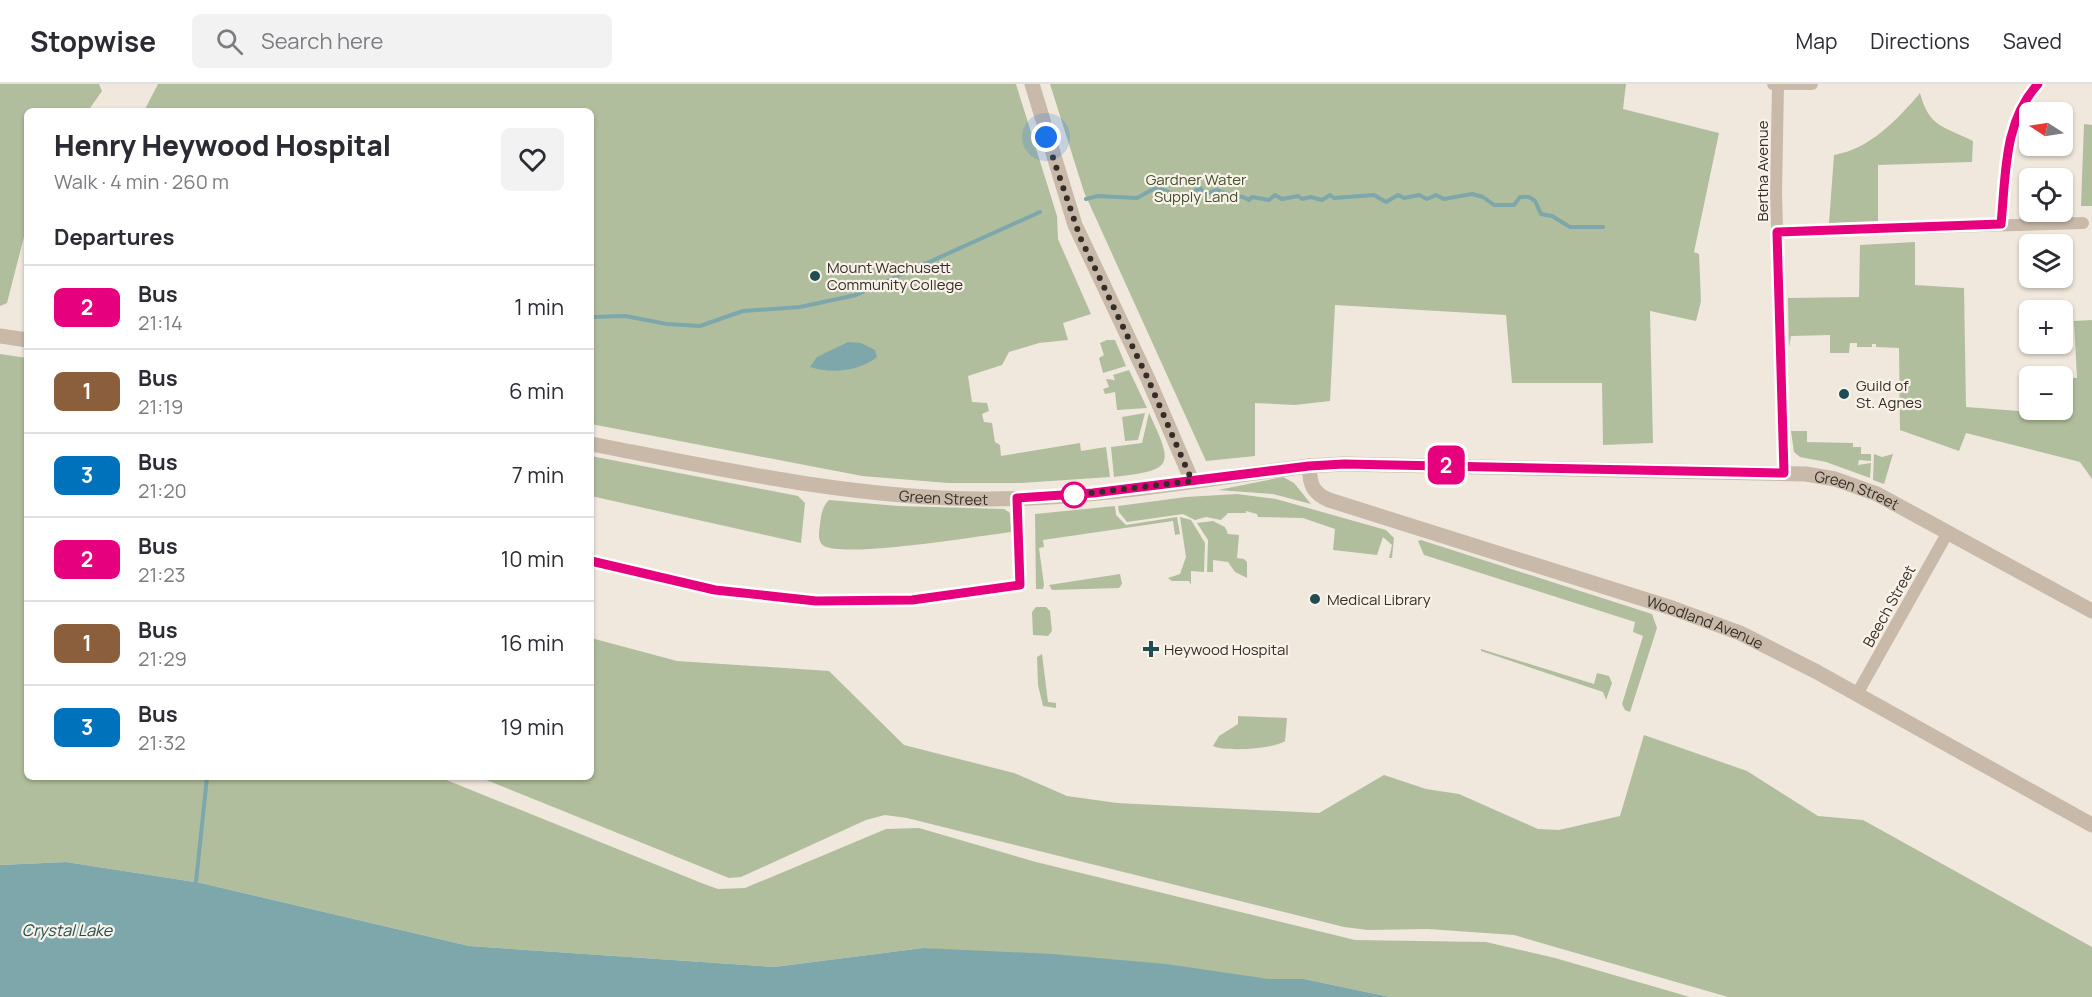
<!DOCTYPE html>
<html lang="en">
<head>
<meta charset="utf-8">
<style>
  :root { --surface:#fff; --page:#f2f2f3; --text:#2b2b33; --muted:#7c7c81; --line:#e1e1e2 }
  body { margin:0; font-family:Manrope,sans-serif; background:var(--page); color:var(--text); height:100vh; display:flex; flex-direction:column; font-size:22px; white-space:nowrap }
  * { box-sizing:border-box; margin:0 }
  p { font-size:20px; color:var(--muted) }
  .icon { flex:none; width:33px; height:33px; fill:none; stroke:currentColor; stroke-width:2; stroke-linecap:round; stroke-linejoin:round }
  .map { position:relative; flex:1; overflow:hidden }
  .details { position:absolute; left:24px; top:24px; width:570px; height:672px; display:flex; flex-direction:column; background:var(--surface); border-radius:9px; box-shadow:0 2px 4px #0004 }
  .details>* { flex:none }
  .badge { padding:0 12px; border-radius:9px; font-size:21px; line-height:39px }
  .needle { width:39px; rotate:282deg }
  .controls { position:absolute; left:2019px; top:18px; display:grid; gap:12px }
  .controls a { display:grid; place-items:center; width:54px; height:54px; border-radius:9px; background:var(--surface); box-shadow:0 2px 4px #0004; font-size:30px }
  .you { position:absolute; width:30px; height:30px; margin:-15px; border:4px solid #fff; border-radius:50%; background:#1a73e8; box-shadow:0 0 0 9px #1a73e833 }
  .map>.badge { position:absolute; translate:-50% -50%; box-shadow:0 0 0 3px #fff }
  h2 { padding:0 30px; font-size:22px; line-height:54px }
  .round { display:grid; place-items:center; flex:none; width:63px; height:63px; border-radius:9px; background:var(--page) }
  .headline { display:flex; align-items:center; justify-content:space-between; height:102px; padding:0 30px }
  h1 { font-size:28px; font-weight:800; line-height:45px }
  ul { padding:0; list-style:none }
  li { display:flex; align-items:center; gap:18px; height:84px; padding:0 30px; border-top:2px solid var(--line) }
  li div { flex:1 }
  li b { display:block; font-size:22px }
  li em { font-style:normal }
  li .badge { min-width:66px; font-weight:700; text-align:center }
  header { display:flex; align-items:center; gap:36px; box-sizing:border-box; height:84px; padding:0 30px; background:var(--surface); border-bottom:2px solid var(--line) }
  header strong { font-size:28px }
  nav { display:flex; gap:33px; margin-inline-start:auto; font-size:21px }
  .search { width:420px; height:54px; background:var(--page); display:flex; align-items:center; gap:15px; box-sizing:border-box; padding:0 21px; border-radius:9px; color:var(--muted); font-size:22px }
  .map>svg:first-child { display:block }
  .green { fill:#b1be9d }
  .water { fill:#7da7ab }
  .lines { fill:none; stroke-linecap:round; stroke-linejoin:round }
  .stream { stroke:#7da7ab; stroke-width:4 }
  .minor { stroke:#c8b9a9; stroke-width:12 }
  .tertiary { stroke:#c8b9a9; stroke-width:15 }
  .line-casing { stroke:#fff; stroke-width:14 }
  .line { stroke:#e6007e; stroke-width:9 }
  .walk { stroke:#352d28; stroke-width:6; stroke-dasharray:0 10.8 }
  .poi-dot { fill:#204d54; stroke:#f8f2e8; stroke-width:2 }
  .stop-dot { fill:#fff; stroke:#e6007e; stroke-width:3 }
  .labels { text-anchor:middle; dominant-baseline:central; stroke-width:4.5; stroke-linejoin:round; paint-order:stroke }
  .street-label { font-size:15px; fill:#352d28; stroke:#f8f2e8 }
  .park-label { font-size:15px; fill:#42522d; stroke:#f8f2e8 }
  .poi-label { font-size:15px; fill:#352d28; stroke:#f8f2e8; text-anchor:start }
  .water-label { font-size:16px; font-style:italic; fill:#204d54; stroke:#f8f2e8 }
</style>
</head>
<body>
<header>
<strong>Stopwise</strong>
<div class="search"><svg class="icon" aria-label="search" viewBox="0 0 24 24"><circle cx="10" cy="10" r="6"/><path d="M15 15l6 6"/></svg>Search here</div>
<nav><a>Map</a><a>Directions</a><a>Saved</a></nav>
</header>
<div class="map">
<svg width="2092" height="913" viewBox="0 0 2092 913">
  <rect width="100%" height="100%" fill="#f0e8dc"/>
  <g class="green">
    <polygon points="0,0 99,0 102,7 88,27 27,27 27,141 7,219 0,222"/>
    <polygon points="158,0 1016,0 1057,132 1058,155 1091,230 1063,239 1068,256 1039,259 1009,268 1002,281 968,292 972,318 987,319 989,327 982,330 984,338 992,339 995,358 1000,361 1001,372 1080,359 1081,367 1106,363 1110,393 1021,399 948,399 862,392 591,340 591,27 144,27"/>
    <polygon points="1050,0 1626,0 1623,25 1719,49 1694,168 1699,170 1701,217 1696,237 1650,227 1653,359 1603,361 1602,299 1512,299 1506,231 1335,221 1330,317 1295,321 1255,319 1255,372 1206,377 1084,108"/>
    <path d="M1920,9c9,34 23,33 53,48l-1,21 -94,3v56l-49,2 5,-68c36,-6 64,-36 86,-62z"/>
    <polygon points="2084,40 2092,41 2092,122 2081,122"/>
    <polygon points="1915,158 1915,201 1964,204 1966,323 2032,328 2062,326 2063,294 2077,294 2074,237 2092,236 2092,395 2080,378 1966,349 1959,367 1900,346 1899,264 1876,263 1876,260 1872,260 1872,263 1857,263 1857,259 1850,259 1849,269 1830,269 1830,251 1791,252 1789,263 1788,214 1859,213 1860,161"/>
    <polygon points="1107,256 1115,256 1126,282 1103,289 1099,274 1104,271 1100,259"/>
    <polygon points="0,270 27,274 27,693 439,693 704,800 718,805 745,804 886,745 919,744 1036,778 1355,856 1486,858 1555,874 1690,913 1390,913 1304,895 1269,895 923,864 774,883 469,862 201,799 66,778 0,781"/>
    <polygon points="1129,286 1147,324 1117,326 1115,308 1105,310 1103,305 1109,303 1106,295 1115,296 1113,291"/>
    <polygon points="1145,329 1138,356 1125,357 1122,333"/>
    <path d="M1149,329c25,53 25,57 -35,64l-3,-30 31,-4z"/>
    <polygon points="1791,347 1807,347 1807,358 1853,359 1853,363 1861,363 1861,370 1871,370 1871,377 1859,376 1858,381 1871,379 1870,394 1826,378 1800,373 1794,368"/>
    <polygon points="1874,370 1882,373 1893,370 1884,400 1873,396"/>
    <polygon points="591,372 798,412 805,419 801,459 591,412"/>
    <polygon points="1283,393 1294,399 1311,420 1273,410 1218,406"/>
    <polygon points="1237,410 1276,415 1386,446 1394,454 1392,474 1389,474 1392,461 1383,453 1377,471 1333,466 1335,445 1303,434 1258,433 1257,430 1246,427 1246,429 1228,429 1221,436 1206,433 1195,436 1183,430 1127,438 1119,428 1118,422 1186,413"/>
    <path d="M829,416l69,6 106,3 6,4 1,19c-32,4 -164,26 -187,14 -7,-5 -5,-14 -4,-21 1,-10 2,-18 9,-25z"/>
    <polygon points="1115,422 1116,431 1126,441 1177,433 1180,450 1175,451 1173,437 1043,456 1044,463 1039,464 1044,501 1043,505 1036,505 1035,430"/>
    <polygon points="1180,433 1191,436 1205,459 1204,488 1191,487 1191,501 1189,497 1172,497 1168,494 1180,490 1186,473"/>
    <polygon points="1213,437 1225,443 1228,450 1239,451 1237,474 1244,475 1247,478 1247,494 1235,488 1228,478 1213,476 1213,488 1207,488 1208,456 1197,439"/>
    <polygon points="1421,456 1652,530 1657,544 1630,628 1625,626 1622,620 1643,552 1633,548 1635,538 1424,471 1418,457"/>
    <polygon points="1120,490 1122,500 1119,504 1052,506 1049,501"/>
    <polygon points="1036,523 1046,523 1050,527 1052,547 1048,552 1033,551 1032,528"/>
    <polygon points="591,554 677,577 829,587 904,661 1014,689 1067,712 1117,719 1319,729 1384,691 1426,705 1459,710 1538,745 1559,746 1620,732 1644,651 1747,687 1818,732 1863,736 2092,863 2092,913 1728,913 1514,851 1428,845 1368,846 1344,843 907,734 885,731 866,736 741,793 729,794 479,693 591,693"/>
    <polygon points="1481,565 1594,600 1597,589 1609,592 1612,599 1606,616 1603,608 1481,567"/>
    <polygon points="1042,570 1048,618 1056,619 1056,624 1043,622 1038,601 1037,573"/>
    <path d="M1238,632l49,2 -2,23c-11,8 -60,11 -72,5l6,-10 19,-12z"/>
  </g>
  <g class="water">
    <path d="M848,258l13,1 14,7 2,7c-17,14 -46,17 -67,10l7,-10z"/>
    <polygon points="66,778 201,799 469,862 774,883 923,864 1052,870 1166,880 1269,895 1304,895 1390,913 0,913 0,781"/>
  </g>
  <g class="lines">
    <g class="stream">
      <path d="M1086,115l12,-3 39,2 20,-11 26,11 17,-10 5,6 12,-4c15,8 21,3 32,10l3,-3 17,3 6,-5 7,4 16,-3 4,3 9,-2 11,3 8,-5 4,3 40,-3 12,7 12,-7 6,3 15,-3 8,4 9,-4 8,4 28,-5 11,3 11,8h20l6,-8h9l6,4 6,13 11,2 18,11h33"/>
      <polyline points="591,233 625,232 667,240 700,242 743,227 800,223 856,211 1040,128"/>
      <polyline points="196,798 207,693"/>
    </g>
    <g class="minor">
      <polyline points="1773,0 1812,0"/>
      <polyline points="1778,1 1776,109 1784,389"/>
      <path d="M2001,140c4,-47 2,-103 37,-140"/>
      <polyline points="1777,148 2083,139"/>
      <polyline points="1857,610 1948,448"/>
    </g>
    <g class="tertiary">
      <polyline points="1032,0 1075,141 1148,295 1192,397"/>
      <polyline points="0,252 27,256"/>
      <path id="s1" d="M591,360c130,25 259,54 392,55 109,1 218,-20 326,-33l35,-2 462,10 29,5 42,15 215,117"/>
      <path id="s2" d="M1309,382c1,18 3,27 20,34l343,108 68,25 77,39 275,153"/>
    </g>
  </g>
  <g class="lines">
    <g class="line-casing">
      <path id="line" d="M591,477l124,29 101,11 96,-1 108,-15 -3,-87 76,-5 216,-27 35,-2 440,9 -7,-241 224,-8c5,-48 2,-102 37,-140"/>
    </g>
    <use href="#line" class="line"/>
    <polyline class="walk" points="1046,53 1080,153 1148,295 1192,397 1074,411"/>
  </g>
  <g class="poi-dot">
    <circle cx="815" cy="192" r="6"/>
    <circle cx="1844" cy="310" r="6"/>
    <circle cx="1315" cy="515" r="6"/>
    <path d="M1148 556h6v6h6v6h-6v6h-6v-6h-6v-6h6z"/>
  </g>
  <circle class="stop-dot" cx="1074" cy="411" r="12"/>
  <g class="labels">
    <g class="street-label">
      <text transform="translate(1762 87) rotate(-90)">Bertha Avenue</text>
      <text stroke="none"><textPath href="#s1" startOffset="1275">Green Street</textPath></text>
      <text stroke="none"><textPath href="#s1" startOffset="357">Green Street</textPath></text>
      <text transform="translate(1889 522) rotate(-61)">Beech Street</text>
      <text stroke="none"><textPath href="#s2" startOffset="438">Woodland Avenue</textPath></text>
    </g>
    <g class="park-label">
      <text x="1196" y="95">Gardner Water<tspan x="1196" dy="17">Supply Land</tspan></text>
    </g>
    <g class="poi-label">
      <text x="827" y="183">Mount Wachusett<tspan x="827" dy="17">Community College</tspan></text>
      <text x="1856" y="301">Guild of<tspan x="1856" dy="17">St. Agnes</tspan></text>
      <text x="1327" y="515">Medical Library</text>
      <text x="1164" y="565">Heywood Hospital</text>
    </g>
    <g class="water-label">
      <text x="67" y="846">Crystal Lake</text>
    </g>
  </g>
</svg>
<div class="controls">
<a><svg class="needle" viewBox="-14 -14 28 28"><path d="M0-13l5 13h-10z" fill="#e53935"/><path d="M0 13l5-13h-10z" fill="#7c7c81"/></svg></a>
<a><svg class="icon" aria-label="locate" viewBox="0 0 24 24"><circle cx="12" cy="12" r="6"/><path d="M12 2v4M12 18v4M2 12h4M18 12h4"/></svg></a>
<a><svg class="icon" aria-label="layers" viewBox="0 0 24 24"><path d="M12 4l9 5-9 5-9-5zM3 14l9 5 9-5"/></svg></a>
<a>+</a>
<a>−</a>
</div>
<div class="you" style="left:1046px;top:53px"></div>
<b class="badge" style="left:1446px;top:381px;background:#e6007e;color:#fff">2</b>
<section class="details">
<div class="headline"><div><h1>Henry Heywood Hospital</h1><p>Walk · 4 min · 260 m</p></div><a class="round"><svg class="icon" aria-label="heart" viewBox="0 0 24 24"><path d="M12 20l-8-8c-3-5 5-10 8-4 3-6 11-1 8 4z"/></svg></a></div>
<h2>Departures</h2>
<ul>
<li><span class="badge" style="background:#e6007e;color:#fff">2</span><div><b>Bus</b><p>21:14</p></div><em>1 min</em></li>
<li><span class="badge" style="background:#8b5e3c;color:#fff">1</span><div><b>Bus</b><p>21:19</p></div><em>6 min</em></li>
<li><span class="badge" style="background:#0072bc;color:#fff">3</span><div><b>Bus</b><p>21:20</p></div><em>7 min</em></li>
<li><span class="badge" style="background:#e6007e;color:#fff">2</span><div><b>Bus</b><p>21:23</p></div><em>10 min</em></li>
<li><span class="badge" style="background:#8b5e3c;color:#fff">1</span><div><b>Bus</b><p>21:29</p></div><em>16 min</em></li>
<li><span class="badge" style="background:#0072bc;color:#fff">3</span><div><b>Bus</b><p>21:32</p></div><em>19 min</em></li>
</ul>
</section>
</div>
</body>
</html>
